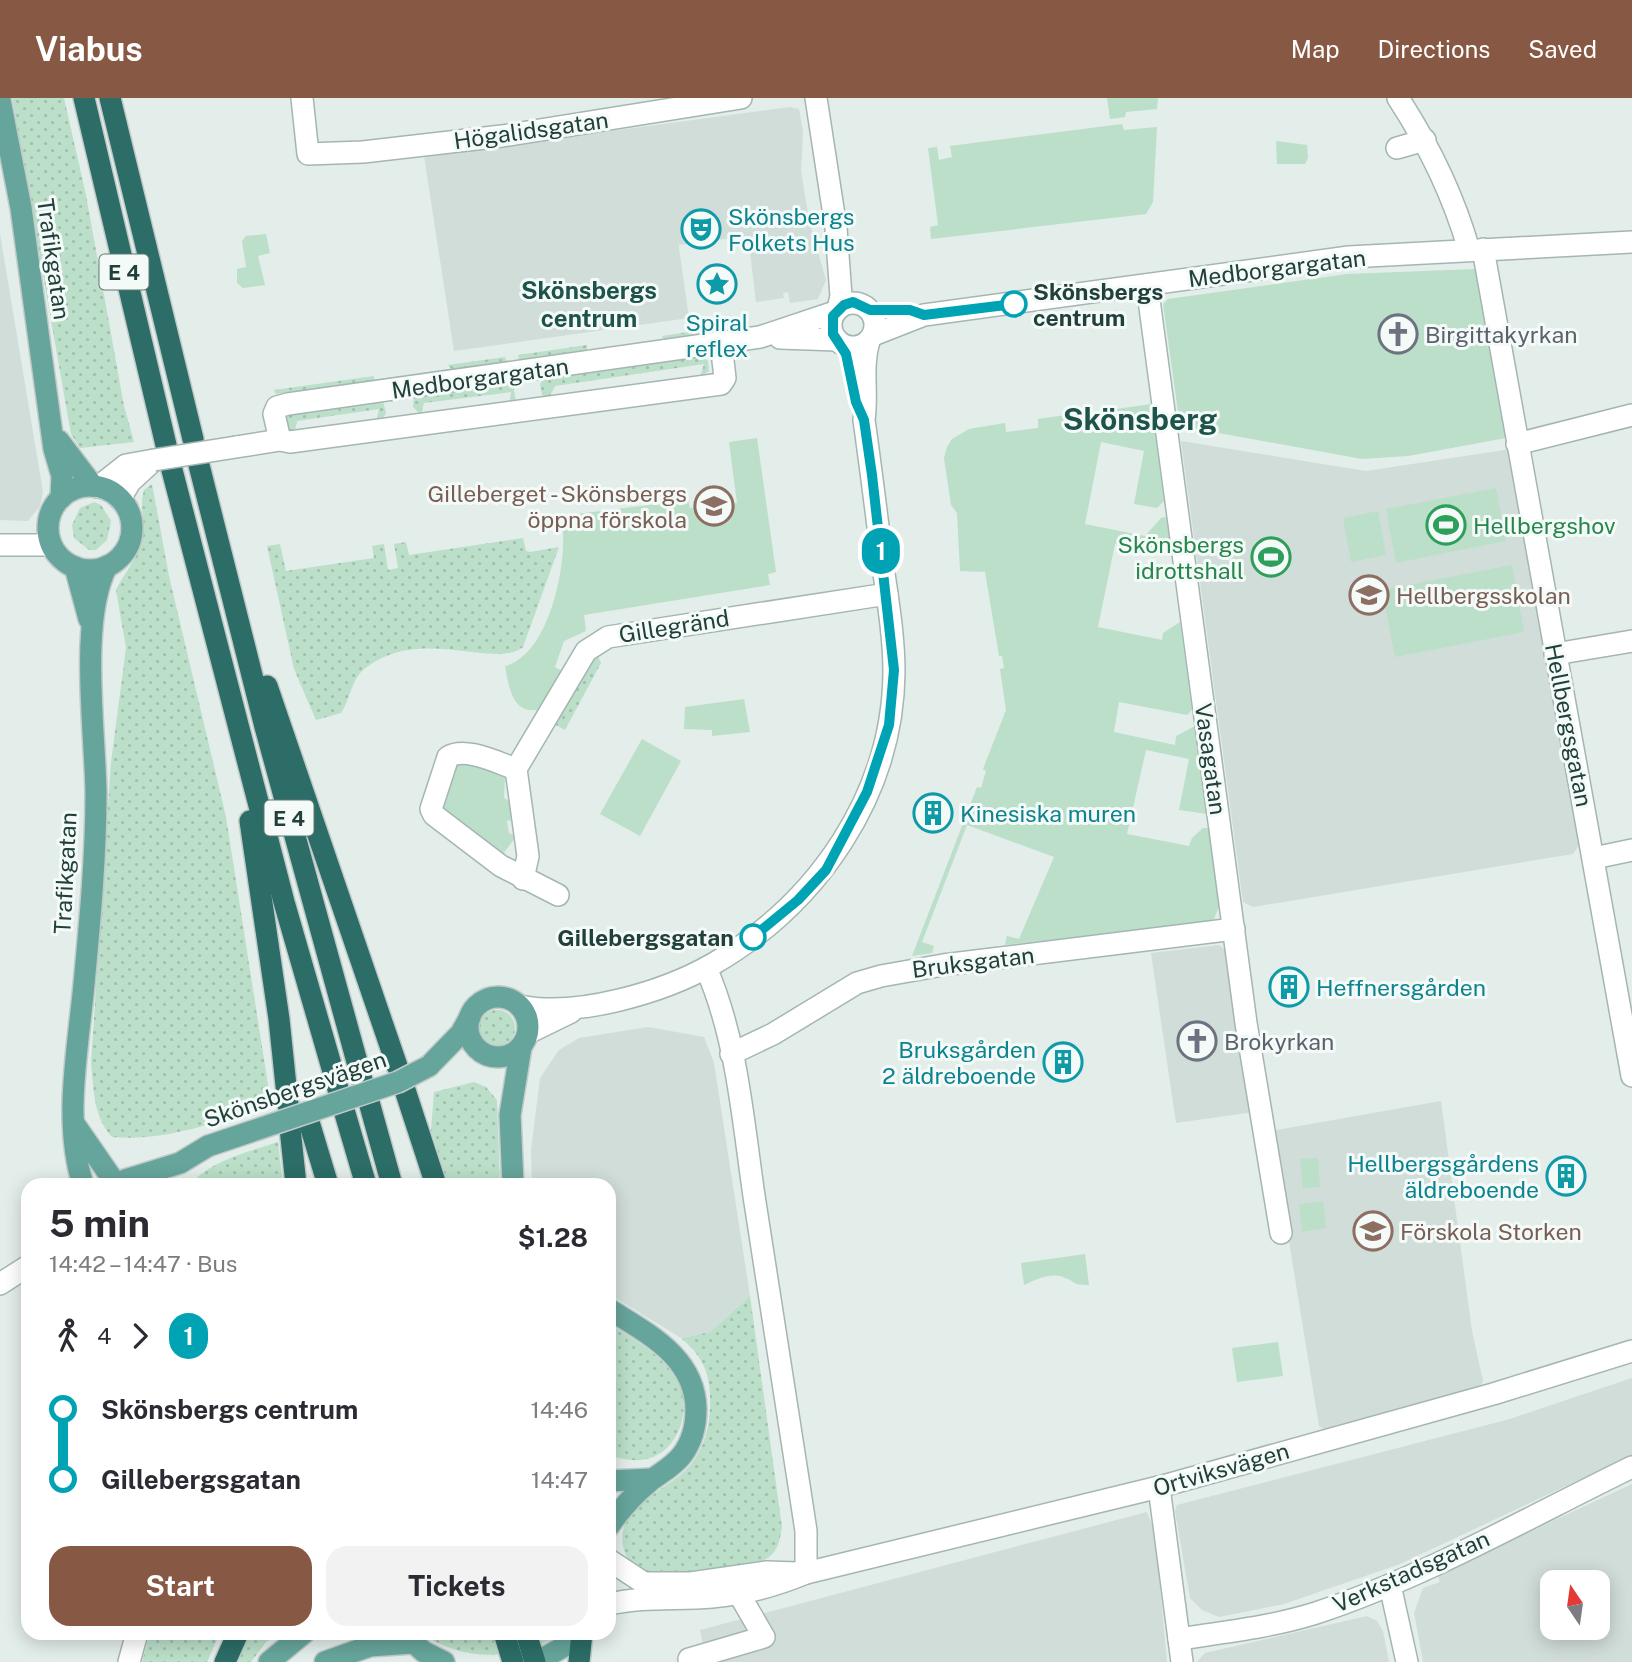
<!DOCTYPE html>
<html lang="en">
<head>
<meta charset="utf-8">
<style>
  :root { --surface:#fff; --page:#f2f2f3; --text:#2b2b33; --muted:#7c7c81; --accent:#875843 }
  body { margin:0; font-family:"Public Sans",sans-serif; background:var(--page); color:var(--text); height:100vh; display:flex; flex-direction:column; font-size:26px; white-space:nowrap }
  * { box-sizing:border-box; margin:0 }
  p { font-size:23px; color:var(--muted) }
  .icon { flex:none; width:38px; height:38px; fill:none; stroke:currentColor; stroke-width:2; stroke-linecap:round; stroke-linejoin:round }
  .map { position:relative; flex:1; overflow:hidden }
  .sheet { position:absolute; left:21px; top:1080px; width:595px; height:462px; display:flex; flex-direction:column; background:var(--surface); border-radius:21px; box-shadow:0 4px 18px #0003 }
  .sheet>* { flex:none }
  .badge { padding:0 14px; border-radius:23px; font-size:24px; line-height:46px }
  .needle { width:46px; rotate:347deg }
  .controls { position:absolute; left:1540px; top:1472px; display:grid; gap:14px }
  .controls a { display:grid; place-items:center; width:70px; height:70px; border-radius:14px; background:var(--surface); box-shadow:0 4px 18px #0003; font-size:35px }
  .map>.badge { position:absolute; translate:-50% -50%; box-shadow:0 0 0 4px #fff }
  .legs { display:flex; align-items:center; gap:10px; height:77px; padding:0 28px; font-size:23px }
  .legs p { margin-inline-start:auto }
  .overview { display:flex; align-items:center; justify-content:space-between; height:119px; padding:0 28px }
  h1 { font-size:38px; font-weight:700; line-height:52px }
  .primary-button { display:flex; gap:14px; margin-top:auto; padding:14px 28px }
  .primary-button a { flex:1; height:80px; border-radius:21px; background:var(--accent); color:#fff; font-size:28px; font-weight:700; line-height:80px; text-align:center }
  .primary-button a+a { background:var(--page); color:var(--text) }
  ul { padding:0 28px; list-style:none }
  li { display:flex; align-items:center; gap:24px; height:70px; font-size:26px }
  li i { display:grid; place-items:center; width:10px; height:100%; margin:0 9px; background:currentColor }
  li i::after { content:''; width:18px; height:18px; margin:-9px; border:5px solid; border-radius:50%; background:var(--surface) }
  li p { margin-inline-start:auto }
  li:first-child i { background:linear-gradient(#0000 50%,currentColor 0) }
  li:last-child i { background:linear-gradient(currentColor 50%,#0000 0) }
  header { display:flex; align-items:center; gap:42px; box-sizing:border-box; height:98px; padding:0 35px; background:var(--accent); color:#fff }
  header strong { font-size:33px }
  nav { display:flex; gap:38px; margin-inline-start:auto; font-size:24px }
  .map>svg:first-child { display:block }
  .built { fill:#d1ddd9; fill-rule:evenodd }
  .grass { fill:url(#grass-dots) }
  .green { fill:#bbdfc9 }
  .lines { fill:none; stroke-linecap:round; stroke-linejoin:round }
  .minor-casing { stroke:#a5b6b2; stroke-width:24 }
  .major-casing { stroke:#c1cac8; stroke-width:24 }
  .highway-casing { stroke:#c1cac8; stroke-width:24 }
  .minor { stroke:#fff; stroke-width:21 }
  .major { stroke:#66a59b; stroke-width:21 }
  .highway { stroke:#2c6d67; stroke-width:21 }
  .minor-bridge-casing { stroke:#a5b6b2; stroke-width:24; stroke-linecap:butt }
  .major-bridge-casing { stroke:#c1cac8; stroke-width:24; stroke-linecap:butt }
  .minor-bridge { stroke:#fff; stroke-width:21 }
  .major-bridge { stroke:#66a59b; stroke-width:21 }
  .line-1-casing { stroke:#fff; stroke-width:16 }
  .line-1 { stroke:#00a3b4; stroke-width:10 }
  .stop-1-dot { fill:#fff; stroke:#00a3b4; stroke-width:3.5 }
  .labels { text-anchor:middle; dominant-baseline:central; stroke-width:6; stroke-linejoin:round; paint-order:stroke }
  .shield { fill:#f4faf7; stroke:#617873; stroke-width:2 }
  .shield-label { font-size:21px; font-weight:bold; fill:#22403b }
  .street-label { font-size:23px; fill:#22403b; stroke:#f4faf7 }
  .culture-label { font-size:23px; fill:#0d838f; stroke:#f4faf7; text-anchor:start }
  .stop-label { font-size:23px; font-weight:bold; fill:#22403b; stroke:#f4faf7; text-anchor:start }
  .worship-label { font-size:23px; fill:#5b616d; stroke:#f4faf7; text-anchor:start }
  .education-label { font-size:23px; fill:#785e54; stroke:#f4faf7; text-anchor:start }
  .leisure-label { font-size:23px; fill:#27864d; stroke:#f4faf7; text-anchor:start }
  .neighbourhood-label { font-size:24px; font-weight:bold; fill:#1d534b; stroke:#f4faf7 }
  .district-label { font-size:30px; font-weight:bold; fill:#1d534b; stroke:#f4faf7 }
</style>
</head>
<body>
<header>
<strong>Viabus</strong>
<nav><a>Map</a><a>Directions</a><a>Saved</a></nav>
</header>
<div class="map">
<svg width="1632" height="1564" viewBox="0 0 1632 1564">
  <defs>
    <pattern id="grass-dots" width="8" height="8" patternUnits="userSpaceOnUse" patternTransform="scale(1.75)"><rect width="8" height="8" fill="#bbdfc9"/><path d="M2 2h.1M6 6h.1" fill="none" stroke="#a0c0ae" stroke-width="1.8" stroke-linecap="round"/></pattern>
  </defs>
  <rect width="100%" height="100%" fill="#e3edea"/>
  <g class="built">
    <polygon points="790,9 799,11 803,33 801,73 809,122 826,182 818,201 790,205 788,194 783,195 784,200 756,204 748,138 679,147 677,136 689,220 454,253 424,58"/>
    <polygon points="0,136 43,394 40,408 28,423 0,422"/>
    <polygon points="1181,343 1366,373 1511,351 1579,739 1579,747 1573,756 1253,809 1243,804"/>
    <polygon points="1219,847 1227,854 1254,1014 1176,1025 1151,855"/>
    <polygon points="648,929 704,939 714,965 750,1198 710,1234 681,1240 609,1196 609,1087 532,1087 531,1052 540,980 559,952 579,940"/>
    <polygon points="1441,1003 1472,1233 1483,1283 1480,1289 1453,1298 1325,1332 1319,1328 1271,1033"/>
    <polygon points="1632,1280 1632,1357 1400,1466 1284,1506 1219,1519 1202,1512 1190,1500 1175,1413 1177,1407 1510,1321"/>
    <path d="M1632,1386v178h-209l-9,-49 9,-25 17,-6 -3,-7zM1552,1484h46v46h-46z"/>
    <polygon points="1147,1414 1155,1435 1167,1564 707,1564 700,1532"/>
    <polygon points="1367,1518 1377,1523 1383,1533 1389,1564 1197,1564 1205,1555"/>
  </g>
  <g class="grass">
    <polygon points="12,0 64,0 86,97 124,308 134,344 80,350 71,336"/>
    <polygon points="721,229 717,234 664,242 662,238"/>
    <polygon points="587,247 587,253 519,262 518,257"/>
    <polygon points="702,258 708,263 709,273 700,279 704,266 555,288 549,300 542,297 540,286 544,280"/>
    <polygon points="505,259 506,263 451,271 448,267"/>
    <polygon points="374,278 374,282 276,296 274,292"/>
    <polygon points="513,285 516,305 509,306 511,294 424,305 421,317 413,309 414,300 419,297"/>
    <polygon points="383,303 386,315 381,323 376,324 379,311 297,323 294,336 288,332 286,320 290,316"/>
    <path d="M152,386l17,92 57,241 45,287c-52,17 -104,38 -159,33 -19,-21 -18,-47 -21,-74l20,-301 15,-114 -10,-58c8,-17 22,-32 26,-50 4,-17 -3,-33 2,-50z"/>
    <polygon points="94,404 101,407 111,423 107,442 96,452 89,452 74,440 72,427 80,410"/>
    <path d="M523,440l3,13 4,1 29,-5 -36,100c-28,23 -105,-23 -160,23 -12,11 -13,30 -22,43l-25,7 -22,-51 -27,-123 13,-2 6,27 88,-13 -2,-12 12,-2 4,26 10,-2 -4,-24 12,-2 3,13z"/>
    <polygon points="596,553 601,565 565,632 554,626"/>
    <circle cx="497" cy="930" r="18"/>
    <polygon points="474,984 486,989 497,1002 500,1087 448,1087 431,1032 434,994"/>
    <path d="M278,1044l5,43h-93c21,-25 58,-33 88,-43z"/>
    <path d="M750,1198l32,231c-2,13 -4,25 -16,32 -15,9 -35,9 -52,12 -28,4 -78,16 -90,-21 -13,-44 48,-60 68,-87 14,-19 19,-42 18,-65 0,-27 -9,-43 -29,-60l29,-6z"/>
    <path d="M609,1226c25,15 56,32 70,60 13,26 -1,68 -32,75 -13,3 -26,0 -38,-4z"/>
    <polygon points="150,1535 220,1535 207,1564 142,1564"/>
    <polygon points="250,1535 280,1535 266,1544 251,1564 238,1564"/>
    <path d="M421,1535h139c-39,29 -99,29 -139,0z"/>
  </g>
  <g class="green">
    <polygon points="1107,0 1158,0 1157,11 1126,14 1125,19 1110,21"/>
    <polygon points="1122,26 1124,32 1157,29 1153,104 1146,116 931,141 930,129 938,127 928,50 937,49 939,62 952,59 950,48"/>
    <polygon points="1276,43 1307,47 1308,60 1305,66 1277,66"/>
    <polygon points="266,136 270,155 258,158 265,187 243,190 237,185 237,171 246,169 242,143 246,138"/>
    <polygon points="1475,171 1506,340 1408,358 1362,361 1180,328 1163,206 1168,201 1347,176"/>
    <polygon points="1151,306 1164,403 1157,410 1134,406 1144,353 1101,344 1085,426 1145,438 1161,420 1166,419 1170,446 1163,453 1115,446 1098,529 1162,542 1163,535 1180,524 1192,612 1187,617 1119,604 1114,634 1175,647 1176,638 1195,628 1207,716 1179,712 1189,661 1146,652 1127,736 1189,748 1192,740 1203,730 1209,730 1219,808 1213,824 1005,847 1007,838 1019,841 1054,759 967,727 922,844 934,848 932,855 912,858 977,689 981,690 986,673 983,671 1006,612 1000,571 1004,570 1002,558 999,558 985,474 960,473 957,415 951,407 944,360 947,349 952,341 969,331 1005,325 1006,334 1038,330 1038,321 1072,316 1074,326 1096,322 1096,314"/>
    <path d="M757,340l19,134 -8,2 2,11 -186,30 2,16 -22,10 -9,26 9,5 -20,36c-31,11 -35,-20 -39,-42 46,-11 65,-111 56,-150l127,-16 2,8 47,-5 -8,-61z"/>
    <polygon points="1496,390 1506,443 1396,465 1386,411"/>
    <polygon points="1378,413 1386,457 1351,464 1343,420"/>
    <polygon points="1512,467 1524,534 1395,559 1382,492"/>
    <polygon points="744,601 750,634 712,638 712,632 684,631 685,609"/>
    <polygon points="642,641 681,663 640,738 600,716"/>
    <polygon points="465,663 505,678 504,700 509,703 512,722 507,723 509,735 514,737 514,741 503,756 441,712 449,668"/>
    <polygon points="1318,1060 1320,1089 1303,1090 1300,1061"/>
    <polygon points="1323,1103 1326,1130 1302,1134 1299,1106"/>
    <path d="M1085,1156l4,31c-18,0 -12,-3 -26,-8 -13,-5 -28,3 -39,8l-3,-22z"/>
    <polygon points="1278,1244 1283,1278 1237,1284 1232,1250"/>
  </g>
  <g class="lines">
    <g class="minor-casing">
      <g id="minor">
        <polyline points="302,0 308,56 363,54 502,38 741,0"/>
        <polyline points="816,0 836,130 841,198 838,211"/>
        <path d="M1398,0c32,49 55,96 71,152"/>
        <polyline points="1397,50 1425,42"/>
        <polyline points="1483,151 1632,978"/>
        <polyline points="1147,187 1246,925 1281,1135"/>
        <circle cx="853" cy="227" r="22"/>
        <polyline points="873,237 924,217 1349,159 1632,144"/>
        <polyline points="780,240 837,242"/>
        <polyline points="280,342 290,344 721,286 725,280 721,245"/>
        <polyline points="1517,346 1632,317"/>
        <polyline points="236,349 280,342 274,316 277,309 288,306 760,239 835,214"/>
        <polyline points="98,389 126,367 154,362"/>
        <polyline points="120,401 130,384 154,362"/>
        <polyline points="0,447 51,447"/>
        <polyline points="1555,556 1632,543"/>
        <path d="M516,671c-18,-6 -51,-23 -68,-12l-17,52 3,6 67,51 57,29"/>
        <polyline points="1594,760 1632,752"/>
        <polyline points="523,781 528,758 516,671 586,553 608,539 887,496"/>
        <path d="M706,870c31,70 37,153 48,228 17,111 35,223 52,335v42"/>
        <path d="M520,908c57,12 144,-14 193,-42 104,-60 180,-169 181,-292 0,-35 -6,-71 -11,-105 -6,-49 -12,-98 -19,-147 4,-27 -3,-53 5,-79"/>
        <polyline points="528,935 571,914"/>
        <polyline points="731,956 773,936 857,885 881,878 943,867 1234,831"/>
        <polyline points="0,1186 28,1168"/>
        <polyline points="1159,1389 1182,1564"/>
        <polyline points="609,1462 644,1485 691,1485 767,1474 797,1475"/>
        <polyline points="1390,1487 1407,1564"/>
        <path d="M609,1506c35,-8 68,-4 103,-7 33,-3 63,-11 94,-24l353,-86 334,-93 139,-43"/>
        <path d="M1179,1541c46,-7 93,-12 137,-26 109,-36 213,-96 316,-146"/>
        <polyline points="129,1564 137,1535"/>
        <polyline points="690,1564 689,1561 764,1539 739,1496"/>
      </g>
    </g>
    <g class="major-casing">
      <g id="major">
        <polyline points="0,2 21,110 54,351 62,378 61,400"/>
        <polyline points="59,343 93,388"/>
        <circle cx="90" cy="430" r="42"/>
        <polyline points="75,469 89,521"/>
        <circle cx="498" cy="929" r="30"/>
        <polyline points="429,968 461,935 470,919"/>
        <polyline points="75,1027 111,1079"/>
        <polyline points="125,1082 180,1065 208,1048"/>
        <path d="M83,1087c-20,-63 -5,-136 1,-201 6,-63 12,-128 12,-191 -1,-63 -17,-173 11,-227"/>
        <polyline points="513,1087 510,1017 521,949"/>
        <path d="M609,1211c39,25 86,48 87,100 0,17 -4,33 -14,46 -9,12 -22,18 -33,27 -16,13 -28,27 -40,44"/>
        <polyline points="609,1383 651,1381"/>
        <polyline points="404,1536 424,1554 444,1564"/>
        <polyline points="269,1564 304,1535"/>
        <polyline points="325,1564 370,1548 413,1545"/>
        <polyline points="537,1564 563,1549 576,1535"/>
      </g>
    </g>
    <g class="highway-casing">
      <g id="highway">
        <polyline points="84,0 166,347"/>
        <polyline points="110,0 193,341"/>
        <polyline points="199,367 265,629 362,982"/>
        <polyline points="172,372 284,804 338,991"/>
        <polyline points="267,588 397,968"/>
        <polyline points="250,723 279,921 288,1007"/>
        <polyline points="405,992 436,1087"/>
        <polyline points="369,1004 392,1087"/>
        <polyline points="344,1012 366,1087"/>
        <polyline points="309,1024 328,1087"/>
        <polyline points="290,1030 296,1087"/>
        <polyline points="504,1535 513,1564"/>
        <polyline points="526,1535 535,1564"/>
        <polyline points="225,1564 238,1535"/>
        <polyline points="579,1564 582,1535"/>
      </g>
    </g>
    <use href="#minor" class="minor"/>
    <use href="#major" class="major"/>
    <use href="#highway" class="highway"/>
    <g class="minor-bridge-casing">
      <polyline id="minor-bridge" points="154,362 236,349"/>
    </g>
    <g class="major-bridge-casing">
      <polyline id="major-bridge" points="208,1048 398,984 429,968"/>
    </g>
    <use href="#minor-bridge" class="minor-bridge"/>
    <use href="#major-bridge" class="major-bridge"/>
  </g>
  <g class="lines">
    <g class="line-1-casing">
      <polyline id="line-1" points="753,839 798,802 826,772 867,694 889,627 894,572 872,377 864,322 856,304 846,256 833,236 833,218 844,207 853,204 870,212 910,212 924,217 1014,206"/>
    </g>
    <use href="#line-1" class="line-1"/>
  </g>
  <defs>
    <g id="theatre-ring" transform="scale(2.0125)"><circle r="9.5" fill="#f4faf7" stroke="#0f9aa8" stroke-width="1.5"/><path d="M-5-5.5Q0-4 5-5.5V0Q5 5 0 6Q-5 5-5 0ZM-3.3-2.5H-1v1.5H-3.3ZM1-2.5H3.3v1.5H1ZM-2.8 1Q0 5.5 2.8 1Z" fill="#0f9aa8"/></g>
    <g id="sight-ring" transform="scale(2.0125)"><circle r="9.5" fill="#f4faf7" stroke="#0f9aa8" stroke-width="1.5"/><path d="M0-6L1.8-2.2L6-1.7L2.9 1.2L3.7 5.4L0 3.3L-3.7 5.4L-2.9 1.2L-6-1.7L-1.8-2.2Z" fill="#0f9aa8"/></g>
    <g id="church-ring" transform="scale(2.0125)"><circle r="9.5" fill="#f4faf7" stroke="#6b7280" stroke-width="1.5"/><path d="M-1.2-6h2.4v3.5h3.3v2.4h-3.3V6h-2.4V-.1h-3.3v-2.4h3.3Z" fill="#6b7280"/></g>
    <g id="school-ring" transform="scale(2.0125)"><circle r="9.5" fill="#f4faf7" stroke="#8d6e63" stroke-width="1.5"/><path d="M0-5L7-2L0 1L-7-2ZM-4 1L0 2.5L4 1V4Q0 6-4 4Z" fill="#8d6e63"/></g>
    <g id="stadium-ring" transform="scale(2.0125)"><circle r="9.5" fill="#f4faf7" stroke="#2e9e5b" stroke-width="1.5"/><path d="M0-5a6.5 5 0 1 0 0 10a6.5 5 0 1 0 0-10ZM-3.5-1.8h7v3.6h-7Z" fill="#2e9e5b"/></g>
    <g id="building-ring" transform="scale(2.0125)"><circle r="9.5" fill="#f4faf7" stroke="#0f9aa8" stroke-width="1.5"/><path d="M-4-6H4V6H1V3H-1V6H-4ZM-2.5-4.3h1.7v1.8h-1.7ZM.8-4.3h1.7v1.8H.8ZM-2.5-1h1.7V.8h-1.7ZM.8-1h1.7V.8H.8Z" fill="#0f9aa8"/></g>
  </defs>
  <g fill-rule="evenodd">
    <use href="#theatre-ring" x="701" y="131"/>
    <use href="#sight-ring" x="717" y="186"/>
    <use href="#church-ring" x="1398" y="236"/>
    <use href="#school-ring" x="714" y="408"/>
    <use href="#stadium-ring" x="1446" y="427"/>
    <use href="#stadium-ring" x="1271" y="459"/>
    <use href="#school-ring" x="1369" y="497"/>
    <use href="#building-ring" x="933" y="715"/>
    <use href="#building-ring" x="1289" y="889"/>
    <use href="#church-ring" x="1197" y="943"/>
    <use href="#building-ring" x="1063" y="964"/>
    <use href="#building-ring" x="1566" y="1078"/>
    <use href="#school-ring" x="1373" y="1133"/>
  </g>
  <g class="stop-1-dot">
    <circle cx="1014" cy="206" r="12"/>
    <circle cx="753" cy="839" r="12"/>
  </g>
  <g class="labels">
    <g class="shield">
      <rect x="99.5" y="156.5" width="49" height="35" rx="5"/>
      <rect x="264.5" y="702.5" width="49" height="35" rx="5"/>
    </g>
    <g class="shield-label">
      <text x="124" y="174">E 4</text>
      <text x="289" y="720">E 4</text>
    </g>
    <g class="street-label">
      <text transform="translate(531 32) rotate(-8)">Högalidsgatan</text>
      <text transform="translate(54 161) rotate(82)">Trafikgatan</text>
      <text transform="translate(1277 170) rotate(-7)">Medborgargatan</text>
      <text transform="translate(480 280) rotate(-8)">Medborgargatan</text>
      <text transform="translate(674 528) rotate(-9)">Gillegränd</text>
      <text transform="translate(1569 627) rotate(79)">Hellbergsgatan</text>
      <text transform="translate(1211 661) rotate(82)">Vasagatan</text>
      <text transform="translate(65 775) rotate(-87)">Trafikgatan</text>
      <text transform="translate(973 864) rotate(-7)">Bruksgatan</text>
      <text transform="translate(295 991) rotate(-19)">Skönsbergsvägen</text>
      <text transform="translate(1221 1371) rotate(-16)">Ortviksvägen</text>
      <text transform="translate(1411 1473) rotate(-24)">Verkstadsgatan</text>
    </g>
    <g class="culture-label">
      <text x="728" y="118">Skönsbergs<tspan x="728" dy="26">Folkets Hus</tspan></text>
      <text x="717" y="224" text-anchor="middle">Spiral<tspan x="717" dy="26">reflex</tspan></text>
      <text x="960" y="715">Kinesiska muren</text>
      <text x="1316" y="889">Heffnersgården</text>
      <text x="1036" y="951" text-anchor="end">Bruksgården<tspan x="1036" dy="26">2 äldreboende</tspan></text>
      <text x="1539" y="1065" text-anchor="end">Hellbergsgårdens<tspan x="1539" dy="26">äldreboende</tspan></text>
    </g>
    <g class="stop-label">
      <text x="1033" y="193">Skönsbergs<tspan x="1033" dy="26">centrum</tspan></text>
      <text x="734" y="839" text-anchor="end">Gillebergsgatan</text>
    </g>
    <g class="worship-label">
      <text x="1425" y="236">Birgittakyrkan</text>
      <text x="1224" y="943">Brokyrkan</text>
    </g>
    <g class="education-label">
      <text x="687" y="395" text-anchor="end">Gilleberget - Skönsbergs<tspan x="687" dy="26">öppna förskola</tspan></text>
      <text x="1396" y="497">Hellbergsskolan</text>
      <text x="1400" y="1133">Förskola Storken</text>
    </g>
    <g class="leisure-label">
      <text x="1473" y="427">Hellbergshov</text>
      <text x="1244" y="446" text-anchor="end">Skönsbergs<tspan x="1244" dy="26">idrottshall</tspan></text>
    </g>
    <g class="neighbourhood-label">
      <text x="589" y="192">Skönsbergs<tspan x="589" dy="28">centrum</tspan></text>
    </g>
    <g class="district-label">
      <text x="1140" y="321">Skönsberg</text>
    </g>
  </g>
</svg>
<div class="controls">
<a><svg class="needle" viewBox="-14 -14 28 28"><path d="M0-13l5 13h-10z" fill="#e53935"/><path d="M0 13l5-13h-10z" fill="#7c7c81"/></svg></a>
</div>
<b class="badge" style="left:881px;top:453px;background:#00a3b4;color:#fff">1</b>
<section class="sheet">
<div class="overview"><div><h1>5 min</h1><p>14:42 – 14:47 · Bus</p></div><b>$1.28</b></div>
<div class="legs"><svg class="icon" aria-label="walk" viewBox="0 0 24 24"><circle cx="13" cy="4" r="2"/><path d="M13 8l-2 6 4 7M11 14l-3 7M7 12l3-4h3l4 4"/></svg>4<svg class="icon" aria-label="forward" viewBox="0 0 24 24"><path d="M9 5l7 7-7 7"/></svg><b class="badge" style="background:#00a3b4;color:#fff">1</b></div>
<ul>
<li><i style="color:#00a3b4"></i><b>Skönsbergs centrum</b><p>14:46</p></li>
<li><i style="color:#00a3b4"></i><b>Gillebergsgatan</b><p>14:47</p></li>
</ul>
<div class="primary-button"><a>Start</a><a>Tickets</a></div>
</section>
</div>
</body>
</html>
